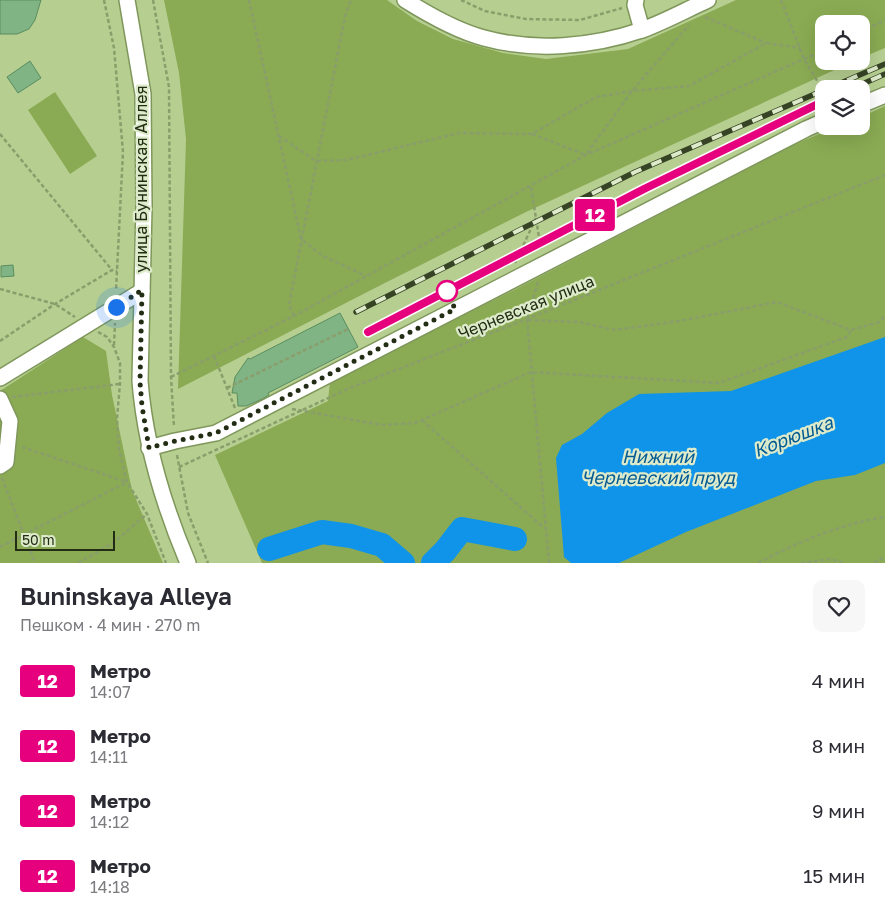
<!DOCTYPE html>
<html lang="ru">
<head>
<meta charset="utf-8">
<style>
  :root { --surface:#fff; --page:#f7f7f7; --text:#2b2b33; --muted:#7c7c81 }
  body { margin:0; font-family:"Golos Text",sans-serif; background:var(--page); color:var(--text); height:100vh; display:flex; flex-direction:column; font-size:19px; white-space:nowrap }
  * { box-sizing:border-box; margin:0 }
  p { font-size:16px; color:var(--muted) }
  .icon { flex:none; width:28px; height:28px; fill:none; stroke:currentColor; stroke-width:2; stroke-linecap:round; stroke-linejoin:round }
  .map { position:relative; height:563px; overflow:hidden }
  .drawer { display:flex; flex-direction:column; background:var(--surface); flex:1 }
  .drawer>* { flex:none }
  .badge { padding:0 10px; border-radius:4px; font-size:18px; line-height:32px }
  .controls { position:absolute; left:815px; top:15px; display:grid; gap:10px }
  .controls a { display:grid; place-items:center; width:55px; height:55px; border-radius:10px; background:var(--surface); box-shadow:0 5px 20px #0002; font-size:25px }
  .scale { position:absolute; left:15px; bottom:12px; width:100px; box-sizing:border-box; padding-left:5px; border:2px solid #232d14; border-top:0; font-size:14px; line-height:18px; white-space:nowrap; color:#232d14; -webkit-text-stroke:4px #ddebcb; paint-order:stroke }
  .you { position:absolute; width:25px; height:25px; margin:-12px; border:4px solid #fff; border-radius:50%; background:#1a73e8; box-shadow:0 0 0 8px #1a73e833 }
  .map>.badge { position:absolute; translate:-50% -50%; box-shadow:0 0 0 2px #fff }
  .round { display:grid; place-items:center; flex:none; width:52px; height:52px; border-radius:10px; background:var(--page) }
  .head { display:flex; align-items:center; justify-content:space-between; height:85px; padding:0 20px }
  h1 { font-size:24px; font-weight:600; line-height:38px }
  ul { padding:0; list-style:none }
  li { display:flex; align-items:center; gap:15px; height:65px; padding:0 20px }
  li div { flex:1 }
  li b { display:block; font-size:19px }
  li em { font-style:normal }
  li .badge { min-width:55px; font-weight:700; text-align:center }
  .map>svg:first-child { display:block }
  .green { fill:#8aab53 }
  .water { fill:#0f94ea }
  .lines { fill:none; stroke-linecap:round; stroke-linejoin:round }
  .river { stroke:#0f94ea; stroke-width:24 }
  .building { fill:#80b484; stroke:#5a8d5f }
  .minor-casing { stroke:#7f975b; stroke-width:18 }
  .path { stroke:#899e6b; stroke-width:2.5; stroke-dasharray:4 2.5; stroke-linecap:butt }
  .minor { stroke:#fff; stroke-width:15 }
  .rail-casing { stroke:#374325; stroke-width:5.5 }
  .rail { stroke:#ddebcb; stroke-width:4; stroke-dasharray:11; stroke-linecap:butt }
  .line-casing { stroke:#fff; stroke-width:11 }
  .line { stroke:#e6007e; stroke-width:8 }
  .walk { stroke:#232d14; stroke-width:5; stroke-dasharray:0 9 }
  .stop-dot { fill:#fff; stroke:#e6007e; stroke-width:2.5 }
  .labels { text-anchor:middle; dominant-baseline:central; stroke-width:4.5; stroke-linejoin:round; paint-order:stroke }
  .street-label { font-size:16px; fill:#232d14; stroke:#ddebcb }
  .water-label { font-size:18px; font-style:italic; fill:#045b93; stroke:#ddebcb }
</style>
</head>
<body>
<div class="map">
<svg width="885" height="563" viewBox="0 0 885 563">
  <rect width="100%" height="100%" fill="#b6cf91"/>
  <g class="green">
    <polygon points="164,0 387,0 417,21 453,39 503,53 546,59 628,49 736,0 885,0 885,48 861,58 861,24 824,24 824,61 854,61 526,212 377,287 178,389 186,139 179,73"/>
    <polygon points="55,92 97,156 70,174 28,110"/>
    <polygon points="885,106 885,563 262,563 215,455 328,401 330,381 516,289 793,145 838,126 861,126 861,117"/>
    <polygon points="83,337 106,351 112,395 132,490 163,563 0,563 0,391"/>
  </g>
  <polygon class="water" points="885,337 885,463 855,475 816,481 686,532 619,563 571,563 564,557 556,458 562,445 582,434 607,413 639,394 731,391"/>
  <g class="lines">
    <g class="river">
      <polyline points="269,549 322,532 351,536 382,545 403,563"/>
      <polyline points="433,563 445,551 462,529 515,539"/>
    </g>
  </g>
  <g class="building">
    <polygon points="0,0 41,0 35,20 29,29 17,34 0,34"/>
    <polygon points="30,61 41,78 18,93 7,77"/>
    <polygon points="13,265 14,276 1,277 1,266"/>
    <polygon points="340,313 358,347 268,393 269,395 262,399 246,406 238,406 237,393 232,393 235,377 248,358 250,359"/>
  </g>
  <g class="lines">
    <g class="minor-casing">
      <g id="minor">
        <path d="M127,0l16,94 1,113 -4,174c5,64 23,123 48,182"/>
        <path d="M405,0c24,15 52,31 79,38 51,14 108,9 158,-8 22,-8 44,-20 66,-30"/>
        <polyline points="636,0 635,5 642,30"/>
        <polyline points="861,105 885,95"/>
        <polyline points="0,378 142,291"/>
        <polyline points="0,399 10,421 6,462 0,466"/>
        <polyline points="149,448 175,441 216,433 806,129 824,121"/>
      </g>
    </g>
    <g class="path">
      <polyline points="104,0 114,48 123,152 116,290"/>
      <polyline points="153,0 169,87 171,377 174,427"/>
      <polyline points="249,0 301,239 323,256 366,276"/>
      <polyline points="461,0 485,11 526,19 580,20 622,8"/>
      <polyline points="781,0 804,59 824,92"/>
      <polyline points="705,17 766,43"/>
      <polyline points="861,32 885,20"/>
      <polyline points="0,134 112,270"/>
      <polyline points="532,134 586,155"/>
      <polyline points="279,136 316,161 346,160 459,133 532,134 596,97 632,91 689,86 766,43 800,48"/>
      <polyline points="587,153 632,91 689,25"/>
      <polyline points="531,187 541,250"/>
      <polyline points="515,263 536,218"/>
      <polyline points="538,282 527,319 549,563"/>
      <polyline points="0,289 55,304 75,317"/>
      <polyline points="294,316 289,305 345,16 351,0"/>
      <polyline points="528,320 579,322 615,330 679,321 777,302 851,330 879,322 885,316"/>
      <polyline points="98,332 107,337 114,347 120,363 120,384 117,418 119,450 127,482 147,514 166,563"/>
      <polyline points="0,341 55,304 112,270 117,271"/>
      <polyline points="114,345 115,323"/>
      <polyline points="214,356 235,408"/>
      <polyline points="171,377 294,316 586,155 824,50"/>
      <polyline points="227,388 348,329"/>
      <polyline points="12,397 120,384"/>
      <polyline points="292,409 382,425 415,423 531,372 719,383 847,337 851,330"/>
      <polyline points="422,420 544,528"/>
      <polyline points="22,447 127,482"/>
      <polyline points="177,455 188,513 208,563"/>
      <polyline points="179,467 350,388 527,319 885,175"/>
      <polyline points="2,478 35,563"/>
      <polyline points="0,547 127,482"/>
      <polyline points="78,563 113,543 147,514"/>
      <path d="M758,563c40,-21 82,-39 127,-46"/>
      <polyline points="801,563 831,559 844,563"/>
      <polyline points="874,563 885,556"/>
    </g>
    <use href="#minor" class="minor"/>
    <g class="rail-casing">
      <g id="rail">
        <polyline points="827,89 885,64"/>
        <polyline points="851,89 885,74"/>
        <polyline points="356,312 635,172 824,90"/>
        <polyline points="367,332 643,189 824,101"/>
      </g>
    </g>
    <use href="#rail" class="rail"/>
  </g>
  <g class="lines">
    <g class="line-casing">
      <polyline id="line" points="368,332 644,189 824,101"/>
    </g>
    <use href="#line" class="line"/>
    <polyline class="walk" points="116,307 142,290 140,382 142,406 149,448 175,441 216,433 455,309 447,291"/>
  </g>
  <circle class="stop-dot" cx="447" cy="291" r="10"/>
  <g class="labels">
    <g class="street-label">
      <text transform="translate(141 179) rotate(-90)">улица Бунинская Аллея</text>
      <text transform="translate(526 307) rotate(-22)">Черневская улица</text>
    </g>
    <g class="water-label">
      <text transform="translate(793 436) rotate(-21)">Корюшка</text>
      <text x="658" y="456">Нижний<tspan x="658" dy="21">Черневский пруд</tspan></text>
    </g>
  </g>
</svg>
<div class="controls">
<a><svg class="icon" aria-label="locate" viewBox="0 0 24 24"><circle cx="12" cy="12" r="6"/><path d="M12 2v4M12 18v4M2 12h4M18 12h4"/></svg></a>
<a><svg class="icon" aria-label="layers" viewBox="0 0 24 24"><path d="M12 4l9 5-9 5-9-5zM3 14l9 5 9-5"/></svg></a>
</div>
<div class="scale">50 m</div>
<div class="you" style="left:116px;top:307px"></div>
<b class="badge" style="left:595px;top:215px;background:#e6007e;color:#fff">12</b>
</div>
<section class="drawer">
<div class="head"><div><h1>Buninskaya Alleya</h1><p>Пешком · 4 мин · 270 m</p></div><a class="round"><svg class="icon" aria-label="heart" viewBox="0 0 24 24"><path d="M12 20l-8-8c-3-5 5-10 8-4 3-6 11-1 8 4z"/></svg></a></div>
<ul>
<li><span class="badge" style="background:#e6007e;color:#fff">12</span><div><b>Метро</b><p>14:07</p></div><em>4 мин</em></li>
<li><span class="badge" style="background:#e6007e;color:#fff">12</span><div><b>Метро</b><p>14:11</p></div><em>8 мин</em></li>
<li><span class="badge" style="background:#e6007e;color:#fff">12</span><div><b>Метро</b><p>14:12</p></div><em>9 мин</em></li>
<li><span class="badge" style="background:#e6007e;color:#fff">12</span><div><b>Метро</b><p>14:18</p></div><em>15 мин</em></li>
</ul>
</section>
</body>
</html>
